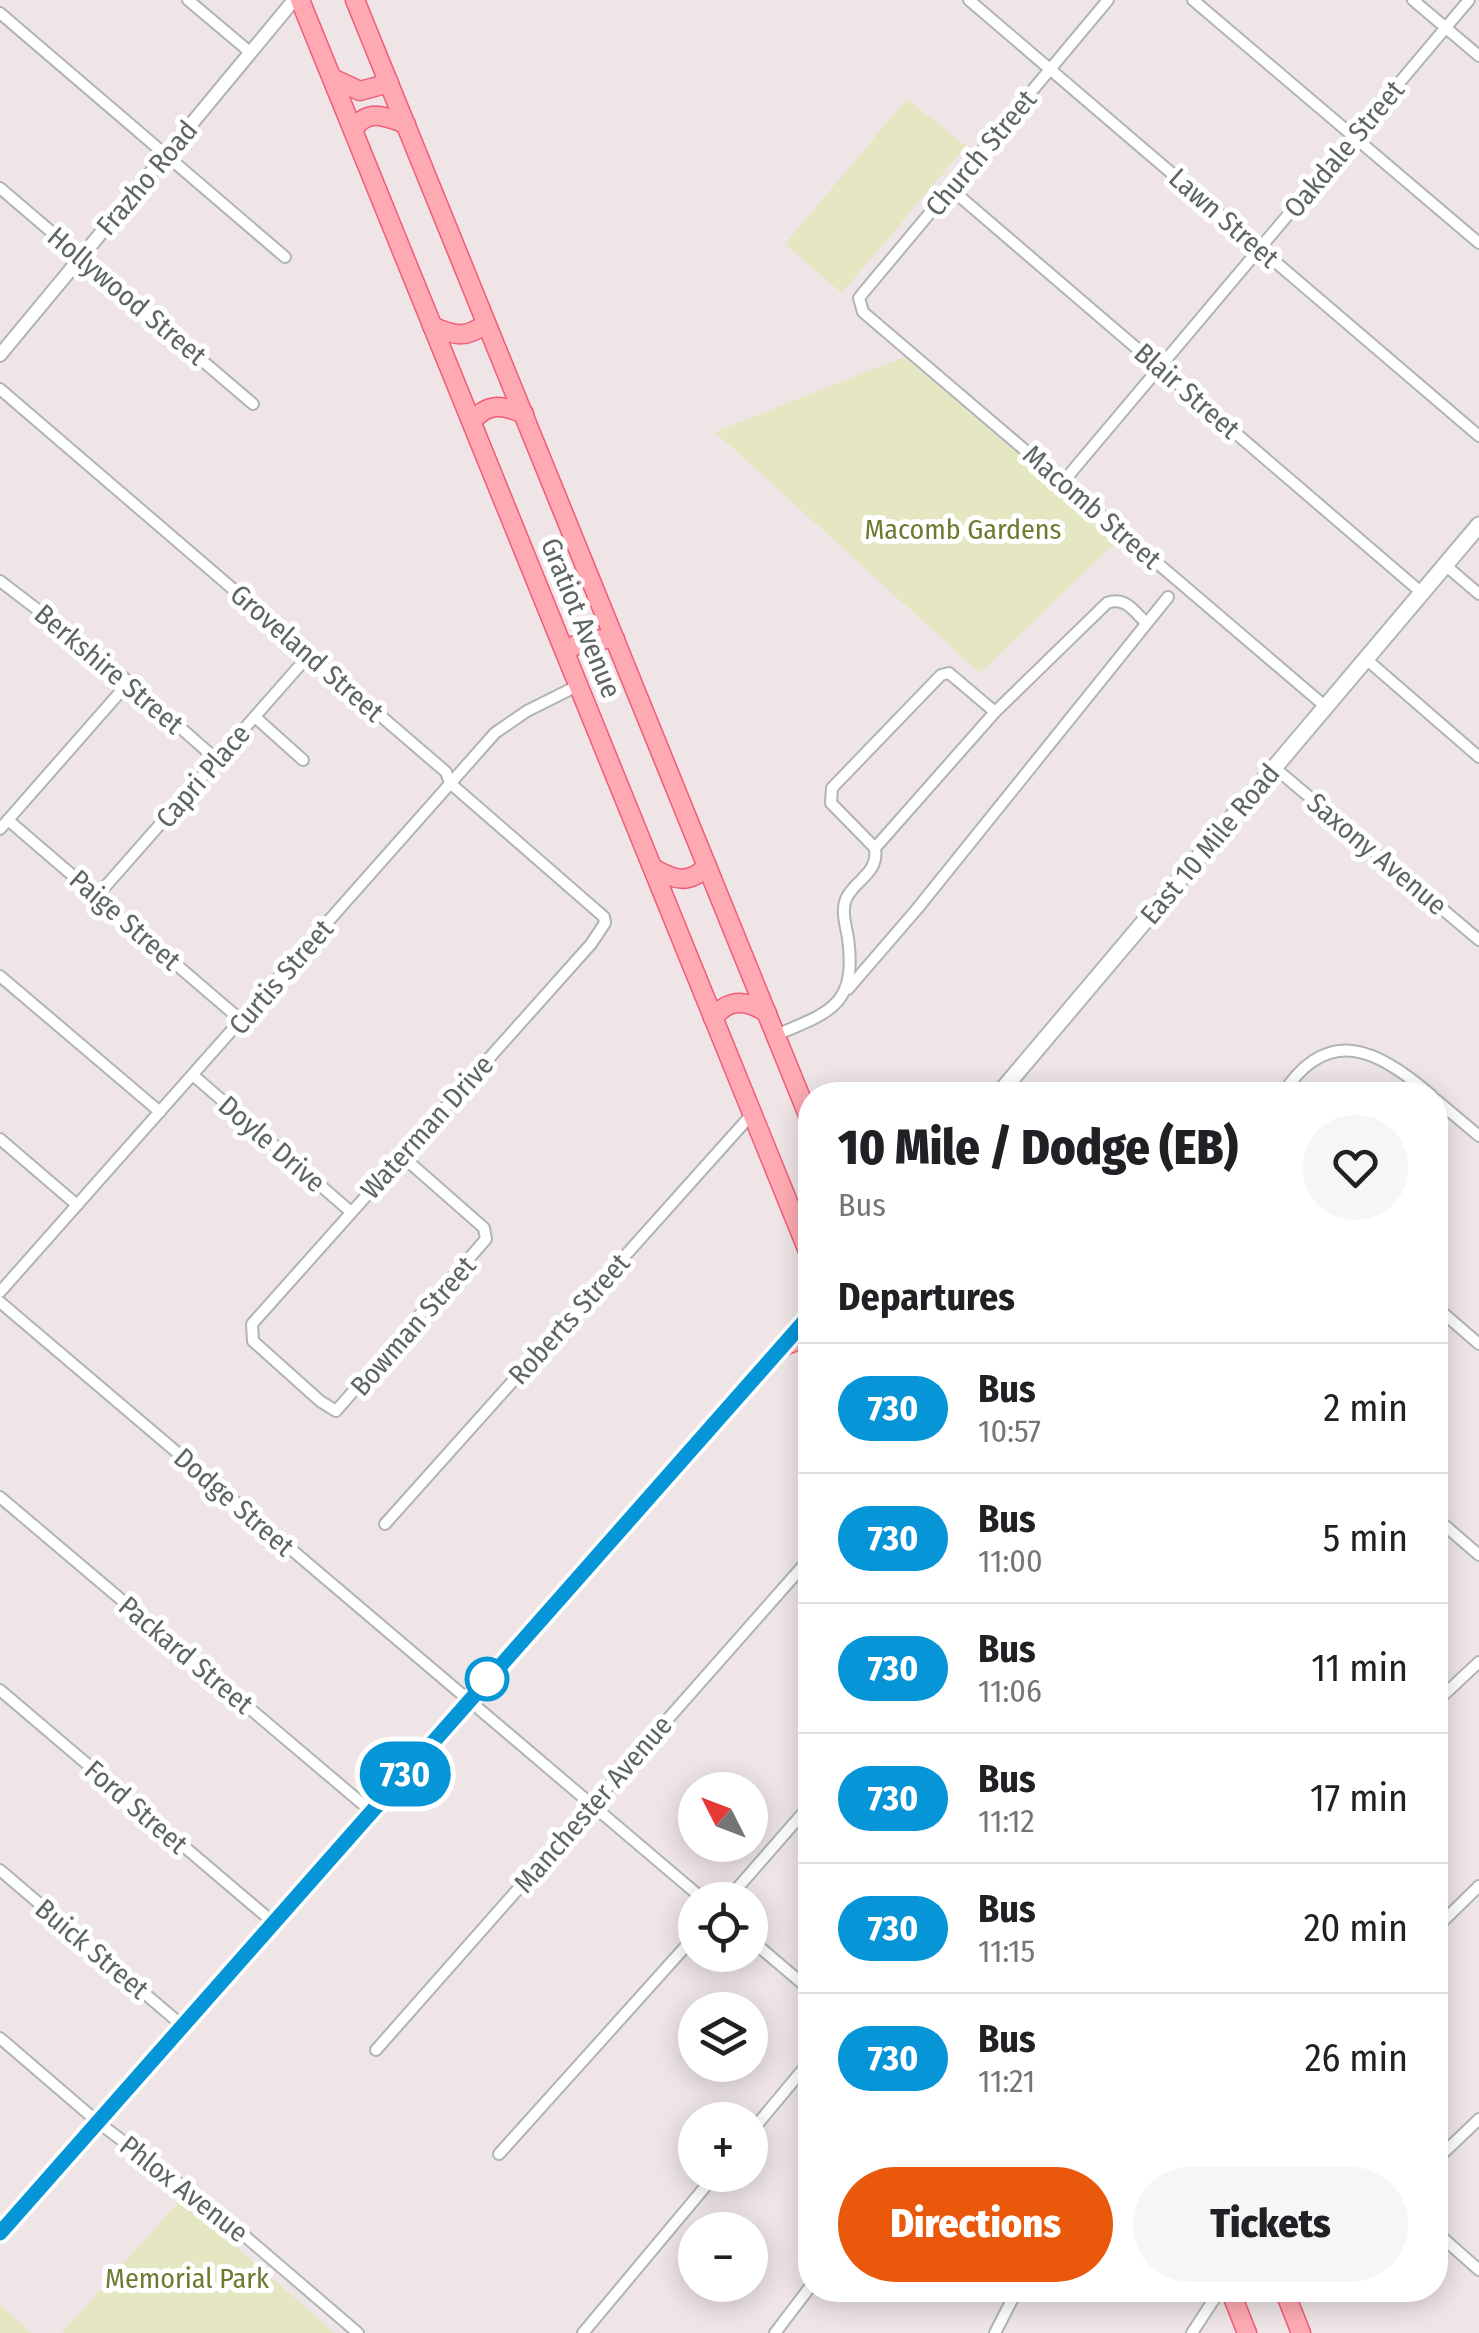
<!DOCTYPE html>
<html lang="en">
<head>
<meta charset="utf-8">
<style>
  :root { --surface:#fff; --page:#f6f6f6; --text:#202124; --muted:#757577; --line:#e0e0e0; --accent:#ea580c }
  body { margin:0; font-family:"Fira Sans Condensed",sans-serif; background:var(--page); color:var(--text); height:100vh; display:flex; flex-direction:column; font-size:38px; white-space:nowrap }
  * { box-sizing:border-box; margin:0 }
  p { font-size:32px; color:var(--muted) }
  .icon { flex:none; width:55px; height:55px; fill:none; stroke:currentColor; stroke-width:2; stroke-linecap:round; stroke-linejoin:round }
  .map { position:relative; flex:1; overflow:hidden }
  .drawer { position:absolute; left:798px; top:1082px; width:650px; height:1220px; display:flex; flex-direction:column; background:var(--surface); border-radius:40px; box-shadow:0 5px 25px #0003 }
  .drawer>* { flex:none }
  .badge { padding:0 20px; border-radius:32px; font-size:35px; line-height:65px }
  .needle { width:65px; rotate:312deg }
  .controls { position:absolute; left:678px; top:1772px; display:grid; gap:20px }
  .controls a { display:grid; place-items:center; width:90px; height:90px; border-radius:50%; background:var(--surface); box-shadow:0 5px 25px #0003; font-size:50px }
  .map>.badge { position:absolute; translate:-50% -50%; box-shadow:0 0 0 5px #fff }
  h2 { padding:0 40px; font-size:38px; line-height:90px }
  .round { display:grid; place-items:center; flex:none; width:105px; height:105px; border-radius:52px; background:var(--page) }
  .overview { display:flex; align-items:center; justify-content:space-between; height:170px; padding:0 40px }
  h1 { font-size:48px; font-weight:800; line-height:75px }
  .action { display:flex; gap:20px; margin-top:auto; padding:20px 40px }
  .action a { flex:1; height:115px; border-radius:60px; background:var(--accent); color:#fff; font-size:40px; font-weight:800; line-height:115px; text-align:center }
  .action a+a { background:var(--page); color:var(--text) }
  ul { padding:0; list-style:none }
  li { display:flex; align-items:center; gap:30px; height:130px; padding:0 40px; border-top:2px solid var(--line) }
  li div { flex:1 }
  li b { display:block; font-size:38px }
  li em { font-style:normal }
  li .badge { min-width:110px; font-weight:700; text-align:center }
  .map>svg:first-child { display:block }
  .green { fill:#e4e7c1 }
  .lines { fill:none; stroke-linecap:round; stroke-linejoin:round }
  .minor-casing { stroke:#aeb5b3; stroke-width:14 }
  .tertiary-casing { stroke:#aeb5b3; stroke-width:16 }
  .secondary-casing { stroke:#afb8b5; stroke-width:19 }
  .primary-casing { stroke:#f35a7a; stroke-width:21 }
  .minor { stroke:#fff; stroke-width:10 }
  .tertiary { stroke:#fff; stroke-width:12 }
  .secondary { stroke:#fff; stroke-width:15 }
  .primary { stroke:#ffaab2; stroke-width:18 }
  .line-casing { stroke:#fff; stroke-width:22 }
  .line { stroke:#0696d7; stroke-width:15 }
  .stop-dot { fill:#fff; stroke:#0696d7; stroke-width:5 }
  .labels { text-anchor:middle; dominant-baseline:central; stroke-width:10; stroke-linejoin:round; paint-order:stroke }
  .street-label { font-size:28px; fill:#5d6662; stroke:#fff }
  .park-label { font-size:28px; fill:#707930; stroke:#fff }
</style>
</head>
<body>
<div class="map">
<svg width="1479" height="2333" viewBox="0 0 1479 2333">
  <rect width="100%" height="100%" fill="#efe5e7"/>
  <g class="green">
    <polygon points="907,99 966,146 842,293 785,244"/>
    <polygon points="904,357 1119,539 980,673 715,432"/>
    <polygon points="181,2199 335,2333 62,2333"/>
    <polygon points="0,2305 32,2333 0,2333"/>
  </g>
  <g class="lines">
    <g class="minor-casing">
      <g id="minor">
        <polyline points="188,0 251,53"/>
        <polyline points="969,0 1479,436"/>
        <polyline points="1108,0 863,293 859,298 863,312 1326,707"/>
        <polyline points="1193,0 1479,243"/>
        <polyline points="1413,0 1479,56"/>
        <polyline points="0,13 285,257"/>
        <polyline points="0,188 253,404"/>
        <polyline points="951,189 1422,593"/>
        <polyline points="0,389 446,772 450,783 604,917 605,923 591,944 252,1324 253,1341 320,1401 336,1411 486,1239 484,1228 402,1156"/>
        <polyline points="1063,482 1469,0"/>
        <polyline points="1445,565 1479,594"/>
        <polyline points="0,581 106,662 217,760"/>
        <polyline points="1366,659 1479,757"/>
        <polyline points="255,717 303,760"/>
        <polyline points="1275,768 1479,940"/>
        <polyline points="8,820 242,1021"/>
        <polyline points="0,829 129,682"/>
        <polyline points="875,848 831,803 832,788 941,675 949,673 995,712"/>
        <polyline points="97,896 309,655"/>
        <polyline points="0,976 160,1112"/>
        <polyline points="848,989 917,909 1168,597"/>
        <path d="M776,1035c55,-23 81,-30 72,-97 -2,-12 -7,-27 -2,-39 9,-20 33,-25 29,-51l120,-136 112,-109c18,-7 27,8 39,20"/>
        <polyline points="194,1076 351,1212"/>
        <path d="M1282,1095c46,-73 97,-44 149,0"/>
        <polyline points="1435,1099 1479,1136"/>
        <polyline points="0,1139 77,1205"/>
        <polyline points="0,1292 495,733 527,711 579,685"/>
        <polyline points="0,1302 704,1900"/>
        <polyline points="1435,1306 1479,1344"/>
        <polyline points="0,1497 372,1812"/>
        <polyline points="1435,1517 1479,1555"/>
        <polyline points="385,1524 752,1114"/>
        <polyline points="0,1690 274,1923"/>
        <polyline points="1435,1703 1479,1662"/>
        <polyline points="0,1870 184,2027"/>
        <polyline points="727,1900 810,1805"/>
        <polyline points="1435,1929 1479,1886"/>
        <polyline points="750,1939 810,1990"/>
        <polyline points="0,2038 99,2123 218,2213 358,2333"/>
        <polyline points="376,2050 810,1558"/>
        <polyline points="750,2133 810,2061"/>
        <polyline points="499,2154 695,1936"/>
        <polyline points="1435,2161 1479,2119"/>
        <polyline points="1435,2231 1479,2270"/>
        <polyline points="1289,2303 1303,2290"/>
        <polyline points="583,2333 715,2175"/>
        <polyline points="775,2333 810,2287"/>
        <polyline points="995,2333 1017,2290"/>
        <polyline points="1192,2333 1220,2290"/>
      </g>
    </g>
    <g class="tertiary-casing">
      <polyline id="tertiary" points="0,355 294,0"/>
    </g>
    <g class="secondary-casing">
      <g id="secondary">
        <polyline points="998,1095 1479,525"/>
        <polyline points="0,2233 810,1315"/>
      </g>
    </g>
    <g class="primary-casing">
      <g id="primary">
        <polyline points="300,0 810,1256"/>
        <polyline points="355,0 810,1120"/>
        <polyline points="332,78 360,91 389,83"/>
        <path d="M353,130c14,-22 32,-14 53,-6"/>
        <path d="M432,326c22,10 35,13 54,-3"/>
        <path d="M472,422c15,-20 31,-17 52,-8"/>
        <polyline points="565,652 583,640 615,639"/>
        <path d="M653,868c21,12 36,17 54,-2"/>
        <path d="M713,1018c16,-20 34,-18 54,-5"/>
        <polyline points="781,1347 810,1336"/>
        <polyline points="1230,2290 1247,2333"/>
        <polyline points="1284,2290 1301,2333"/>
      </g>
    </g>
    <use href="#minor" class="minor"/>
    <use href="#tertiary" class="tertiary"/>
    <use href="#secondary" class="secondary"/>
    <use href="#primary" class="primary"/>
  </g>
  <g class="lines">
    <g class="line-casing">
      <polyline id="line" points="0,2233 810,1315"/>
    </g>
    <use href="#line" class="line"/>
  </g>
  <circle class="stop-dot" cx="487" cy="1679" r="20"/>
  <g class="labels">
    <g class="street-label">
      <text transform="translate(1344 149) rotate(-50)">Oakdale Street</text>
      <text transform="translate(981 153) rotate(-50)">Church Street</text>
      <text transform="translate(147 178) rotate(-50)">Frazho Road</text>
      <text transform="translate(1224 218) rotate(41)">Lawn Street</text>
      <text transform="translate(127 296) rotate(40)">Hollywood Street</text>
      <text transform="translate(1187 391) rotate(41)">Blair Street</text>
      <text transform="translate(1092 507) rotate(41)">Macomb Street</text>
      <text transform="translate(581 618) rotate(68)">Gratiot Avenue</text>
      <text transform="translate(307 653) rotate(41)">Groveland Street</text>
      <text transform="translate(109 669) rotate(40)">Berkshire Street</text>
      <text transform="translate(203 776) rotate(-49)">Capri Place</text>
      <text transform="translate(1210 844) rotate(-50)">East 10 Mile Road</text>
      <text transform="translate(1377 854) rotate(40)">Saxony Avenue</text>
      <text transform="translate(125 920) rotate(41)">Paige Street</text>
      <text transform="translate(281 977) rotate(-49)">Curtis Street</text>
      <text transform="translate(427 1127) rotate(-48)">Waterman Drive</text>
      <text transform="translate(272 1144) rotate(41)">Doyle Drive</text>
      <text transform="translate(569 1319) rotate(-48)">Roberts Street</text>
      <text transform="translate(413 1326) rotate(-49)">Bowman Street</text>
      <text transform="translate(234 1502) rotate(41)">Dodge Street</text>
      <text transform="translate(186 1655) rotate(40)">Packard Street</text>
      <text transform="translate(593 1804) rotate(-49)">Manchester Avenue</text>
      <text transform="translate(136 1807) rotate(41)">Ford Street</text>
      <text transform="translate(92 1949) rotate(40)">Buick Street</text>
      <text transform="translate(184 2189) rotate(38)">Phlox Avenue</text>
    </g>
    <g class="park-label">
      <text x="963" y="529">Macomb Gardens</text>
      <text x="187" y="2278">Memorial Park</text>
    </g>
  </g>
</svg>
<div class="controls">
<a><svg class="needle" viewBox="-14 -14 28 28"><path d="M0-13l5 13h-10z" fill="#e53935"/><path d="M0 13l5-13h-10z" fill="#757577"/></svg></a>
<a><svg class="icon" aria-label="locate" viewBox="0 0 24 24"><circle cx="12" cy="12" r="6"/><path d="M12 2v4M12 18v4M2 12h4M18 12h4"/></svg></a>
<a><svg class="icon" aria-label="layers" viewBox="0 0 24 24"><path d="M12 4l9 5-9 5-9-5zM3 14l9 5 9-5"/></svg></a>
<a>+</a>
<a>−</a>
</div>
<b class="badge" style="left:405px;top:1774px;background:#0696d7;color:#fff">730</b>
<section class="drawer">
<div class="overview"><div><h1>10 Mile / Dodge (EB)</h1><p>Bus</p></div><a class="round"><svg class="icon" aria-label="heart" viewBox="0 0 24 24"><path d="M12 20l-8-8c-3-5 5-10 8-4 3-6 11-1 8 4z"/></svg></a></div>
<h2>Departures</h2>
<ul>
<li><span class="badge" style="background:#0696d7;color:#fff">730</span><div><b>Bus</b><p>10:57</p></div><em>2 min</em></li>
<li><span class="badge" style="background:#0696d7;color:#fff">730</span><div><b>Bus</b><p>11:00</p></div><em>5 min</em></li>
<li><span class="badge" style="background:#0696d7;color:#fff">730</span><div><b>Bus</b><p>11:06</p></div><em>11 min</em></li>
<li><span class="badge" style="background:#0696d7;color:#fff">730</span><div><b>Bus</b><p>11:12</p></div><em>17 min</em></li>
<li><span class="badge" style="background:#0696d7;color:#fff">730</span><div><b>Bus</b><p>11:15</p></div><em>20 min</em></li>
<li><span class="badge" style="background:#0696d7;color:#fff">730</span><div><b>Bus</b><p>11:21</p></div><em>26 min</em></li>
</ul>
<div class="action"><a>Directions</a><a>Tickets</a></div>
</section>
</div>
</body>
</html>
